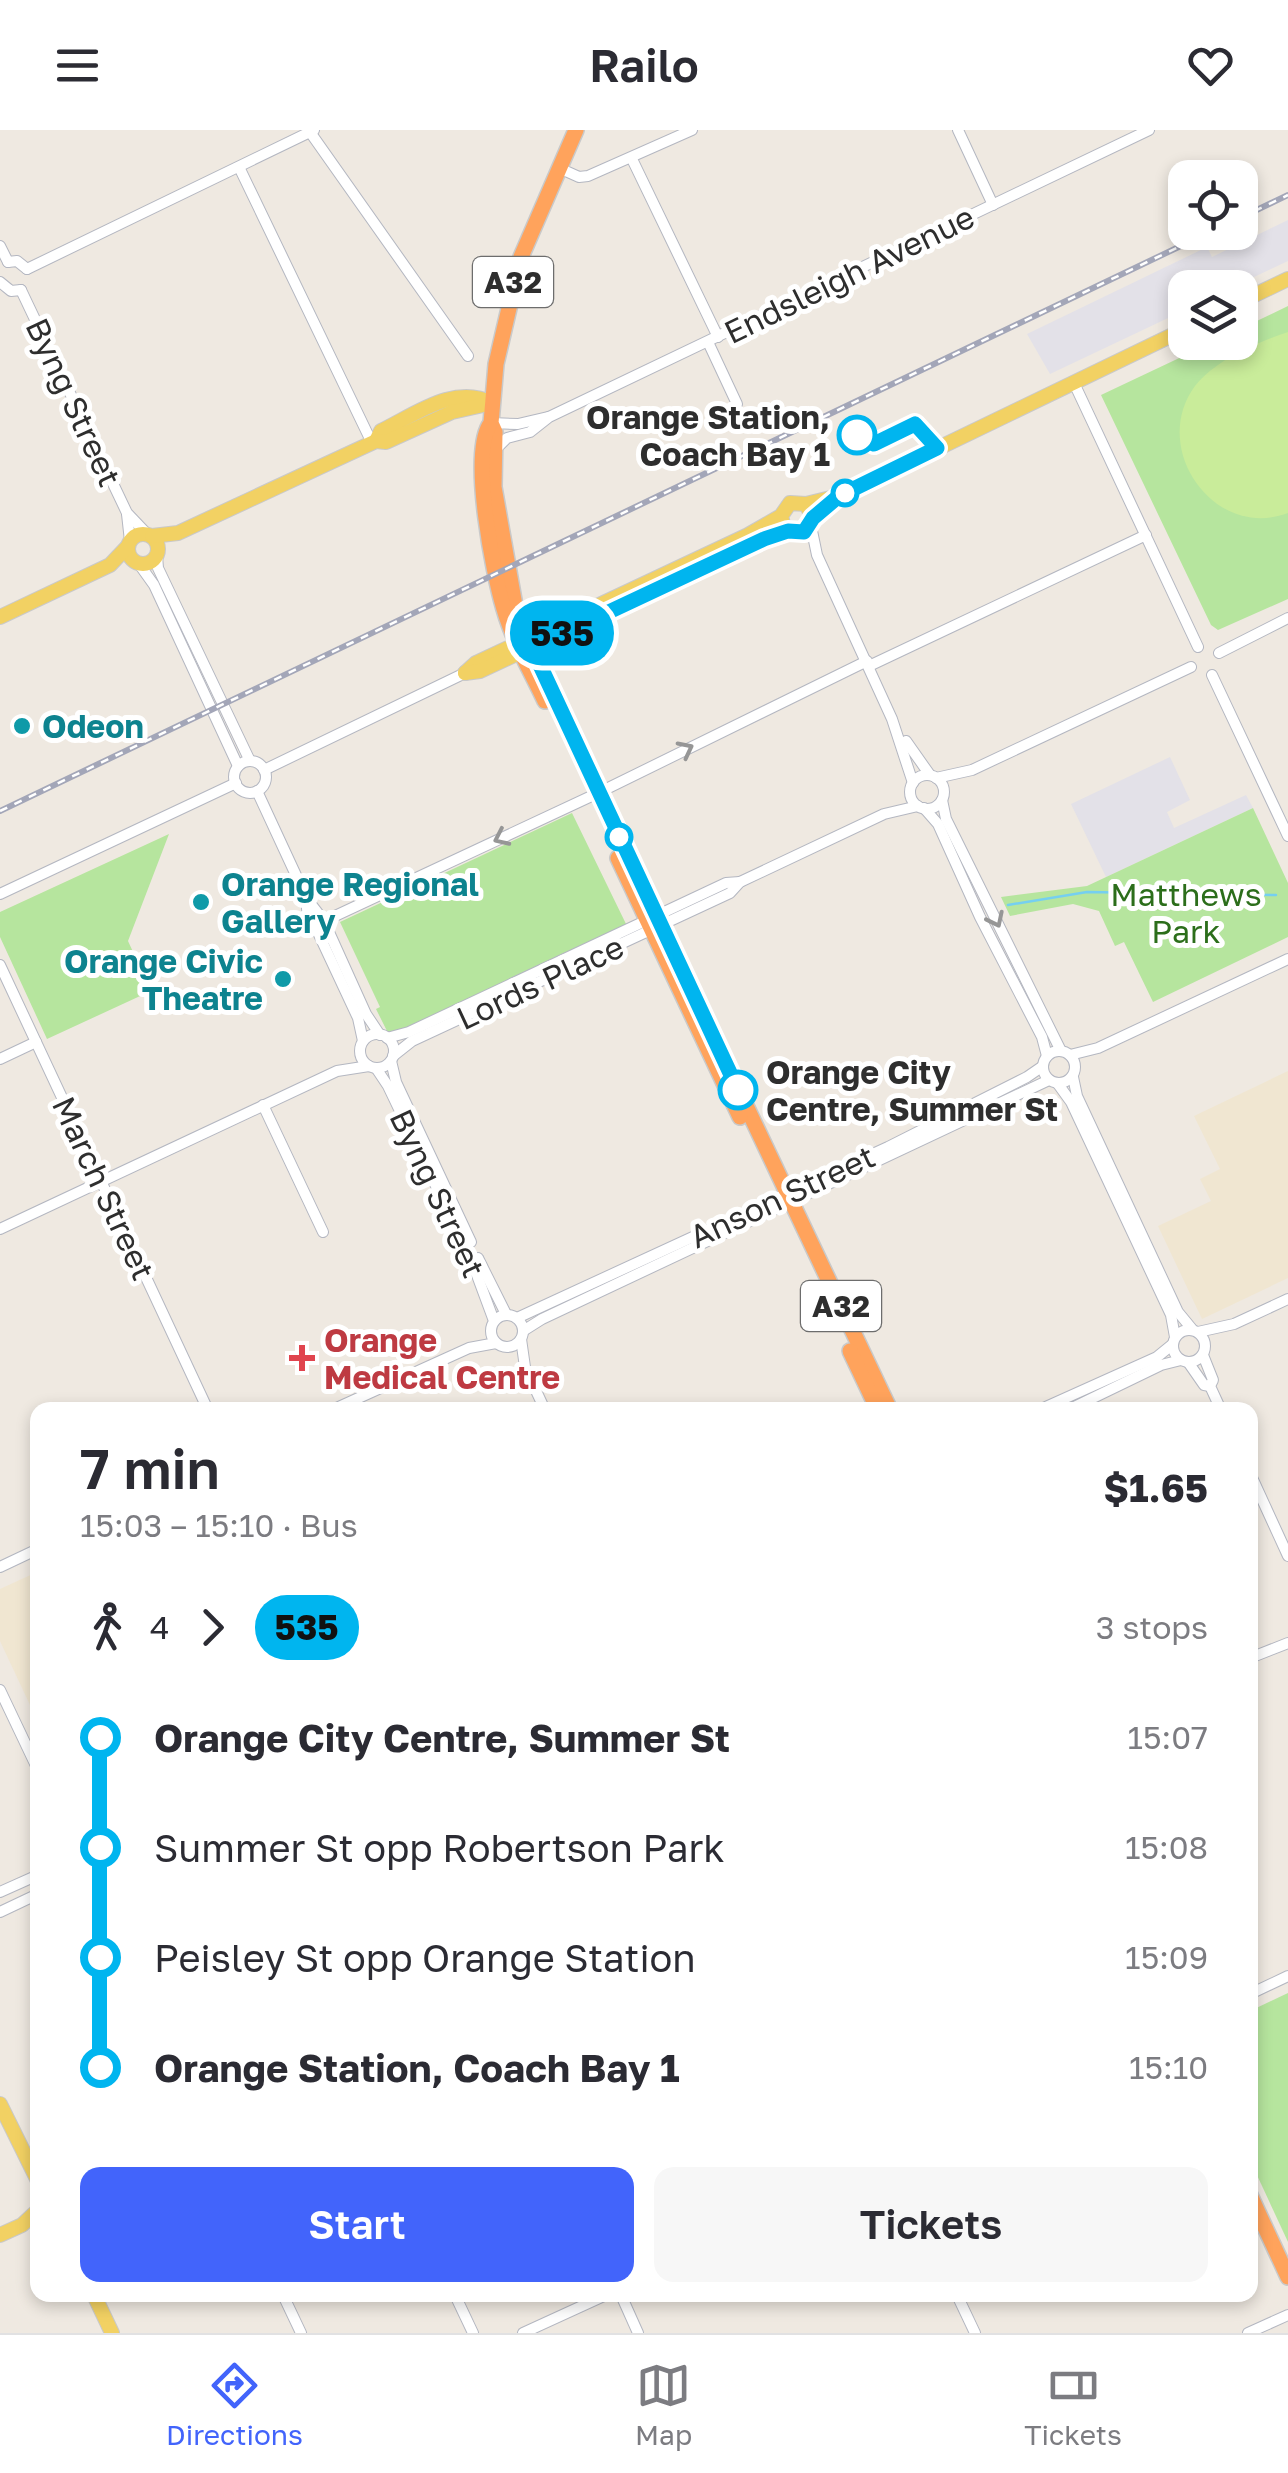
<!DOCTYPE html>
<html lang="en">
<head>
<meta charset="utf-8">
<style>
  :root { --surface:#fff; --page:#f7f7f7; --text:#2b2b33; --muted:#7c7c81; --line:#e1e1e2; --accent:#4264fb }
  body { margin:0; font-family:"Golos Text",sans-serif; background:var(--page); color:var(--text); height:100vh; display:flex; flex-direction:column; font-size:38px; white-space:nowrap }
  * { box-sizing:border-box; margin:0 }
  p { font-size:32px; color:var(--muted) }
  .icon { flex:none; width:55px; height:55px; fill:none; stroke:currentColor; stroke-width:2; stroke-linecap:round; stroke-linejoin:round }
  .map { position:relative; flex:1; overflow:hidden }
  .drawer { position:absolute; left:30px; top:1272px; width:1228px; height:900px; display:flex; flex-direction:column; background:var(--surface); border-radius:20px; box-shadow:0 5px 15px #0003 }
  .drawer>* { flex:none }
  .badge { padding:0 20px; border-radius:32px; font-size:35px; line-height:65px }
  .buttons { position:absolute; left:1168px; top:30px; display:grid; gap:20px }
  .buttons a { display:grid; place-items:center; width:90px; height:90px; border-radius:20px; background:var(--surface); box-shadow:0 5px 15px #0003; font-size:50px }
  .map>.badge { position:absolute; translate:-50% -50%; box-shadow:0 0 0 5px #fff }
  .legs { display:flex; align-items:center; gap:15px; height:110px; padding:0 50px; font-size:32px }
  .legs p { margin-inline-start:auto }
  .overview { display:flex; align-items:center; justify-content:space-between; height:170px; padding:0 50px }
  h1 { font-size:55px; font-weight:600; line-height:75px }
  .button { display:flex; gap:20px; margin-top:auto; padding:20px 50px }
  .button a { flex:1; height:115px; border-radius:20px; background:var(--accent); color:#fff; font-size:40px; font-weight:600; line-height:115px; text-align:center }
  .button a+a { background:var(--page); color:var(--text) }
  ul { padding:0 50px; list-style:none }
  li { display:flex; align-items:center; gap:35px; height:110px; font-size:38px }
  li i { display:grid; place-items:center; width:15px; height:100%; margin:0 12px; background:currentColor }
  li i::after { content:''; width:25px; height:25px; margin:-12px; border:8px solid; border-radius:50%; background:var(--surface) }
  li p { margin-inline-start:auto }
  li:first-child i { background:linear-gradient(#0000 50%,currentColor 0) }
  li:last-child i { background:linear-gradient(currentColor 50%,#0000 0) }
  header { display:flex; justify-content:space-between; align-items:center; height:130px; padding:0 50px; background:var(--surface); font-size:45px; font-weight:600 }
  .dock { display:flex; justify-content:space-around; align-items:center; height:140px; border-top:2px solid var(--line); background:var(--surface); font-size:28px; color:var(--muted) }
  .dock a { display:grid; justify-items:center; gap:5px }
  .dock .active { color:var(--accent) }
  .map>svg:first-child { display:block }
  .industrial { fill:#e3e1e8 }
  .education { fill:#f0e6d1 }
  .green { fill:#b6e59e }
  .pitch { fill:#c9ec9a }
  .lines { fill:none; stroke-linecap:round; stroke-linejoin:round }
  .stream { stroke:#75cff0; stroke-width:2.5 }
  .minor-casing { stroke:#b4b7c1; stroke-width:12 }
  .major-casing { stroke:#c9c9c9; stroke-width:16 }
  .highway-casing { stroke:#c9c9c9; stroke-width:18 }
  .minor { stroke:#fff; stroke-width:10 }
  .major { stroke:#f2d163; stroke-width:14 }
  .highway { stroke:#ffa35c; stroke-width:15 }
  .rail-casing { stroke:#a3a6b8; stroke-width:6 }
  .rail { stroke:#fff; stroke-width:2.5; stroke-dasharray:8; stroke-linecap:butt }
  .oneway { stroke:#969696 }
  .line-1-casing { stroke:#fff; stroke-width:22 }
  .line-1 { stroke:#00b5ef; stroke-width:15 }
  .stop-1-dot { fill:#fff; stroke:#00b5ef; stroke-width:5 }
  .culture-dot { fill:#0f9aa8; stroke:#fff; stroke-width:4 }
  .health-dot { fill:#e0444e; stroke:#fff; stroke-width:4 }
  .labels { text-anchor:middle; dominant-baseline:central; stroke-width:10; stroke-linejoin:round; paint-order:stroke }
  .shield { fill:#fff; stroke:#6d6d6d; stroke-width:2.5 }
  .shield-label { font-size:30px; font-weight:bold; fill:#2e2e2e }
  .street-label { font-size:32px; fill:#2e2e2e; stroke:#fff }
  .stop-label { font-size:32px; font-weight:bold; fill:#2e2e2e; stroke:#fff; text-anchor:end }
  .culture-label { font-size:32px; font-weight:bold; fill:#0d838f; stroke:#fff; text-anchor:start }
  .park-label { font-size:32px; fill:#2c6e1b; stroke:#fff }
  .health-label { font-size:32px; font-weight:bold; fill:#be3a42; stroke:#fff; text-anchor:start }
</style>
</head>
<body>
<header><svg class="icon" aria-label="menu" viewBox="0 0 24 24"><path d="M4 6h16M4 12h16M4 18h16"/></svg>Railo<svg class="icon" aria-label="heart" viewBox="0 0 24 24"><path d="M12 20l-8-8c-3-5 5-10 8-4 3-6 11-1 8 4z"/></svg></header>
<div class="map">
<svg width="1288" height="2203" viewBox="0 0 1288 2203">
  <rect width="100%" height="100%" fill="#efe9e1"/>
  <g class="industrial">
    <polygon points="1288,90 1288,131 1233,157 1185,158 1185,180 1050,244 1027,204 1207,117 1212,127"/>
    <polygon points="1170,627 1190,670 1167,682 1174,698 1246,665 1253,678 1106,747 1071,674"/>
  </g>
  <g class="education">
    <polygon points="1288,941 1288,1148 1202,1189 1158,1096 1211,1071 1200,1049 1220,1039 1194,986"/>
    <polygon points="37,1442 37,1590 0,1511 0,1459"/>
  </g>
  <g class="green">
    <polygon points="1288,176 1288,469 1218,500 1211,495 1101,265 1211,213 1240,212 1240,199"/>
    <polygon points="1253,678 1288,753 1288,807 1153,872 1124,812 1115,816 1099,781 1073,774 1010,786 1001,767 1087,756"/>
    <polygon points="572,683 627,796 395,904 387,901 376,879 380,877 340,792"/>
    <polygon points="169,704 128,811 151,861 47,909 0,807 0,782"/>
    <polygon points="1288,1863 1288,2112 1250,2030 1250,1881"/>
  </g>
  <path class="pitch" d="M1288,202v181c-74,28 -139,-65 -93,-127 20,-26 63,-44 93,-54z"/>
  <g class="lines">
    <polyline class="stream" points="1008,775 1087,762 1276,765"/>
    <g class="minor-casing">
      <g id="minor">
        <polyline points="958,0 993,75"/>
        <polyline points="310,2 468,226"/>
        <polyline points="632,29 718,207"/>
        <polyline points="239,37 372,313"/>
        <polyline points="559,38 579,47 588,46 692,0"/>
        <polyline points="0,116 8,132"/>
        <polyline points="8,132 17,131 27,139"/>
        <polyline points="27,139 314,0"/>
        <polyline points="0,152 11,161 21,160"/>
        <polyline points="21,160 127,383 147,404"/>
        <polyline points="708,212 737,274"/>
        <polyline points="1074,253 1198,517"/>
        <polyline points="491,293 518,294 548,287"/>
        <polyline points="496,319 507,308 530,302 549,287 1149,0"/>
        <polyline points="127,384 130,411"/>
        <polyline points="811,396 817,425 892,589 913,653"/>
        <polyline points="157,426 158,438 250,631"/>
        <polyline points="139,434 154,455 238,636"/>
        <polyline points="1219,523 1288,488"/>
        <polyline points="869,536 1146,405"/>
        <polyline points="1212,545 1288,706"/>
        <polyline points="906,611 930,645"/>
        <circle cx="250" cy="647" r="16"/>
        <polyline points="264,640 465,543"/>
        <circle cx="927" cy="662" r="17"/>
        <polyline points="936,648 972,640 1191,537"/>
        <polyline points="257,661 307,769 324,791 366,884 380,905"/>
        <polyline points="942,670 946,689 1061,921"/>
        <polyline points="924,678 938,694 980,787 1042,907 1047,926"/>
        <polyline points="0,764 236,653"/>
        <polyline points="307,769 307,779 358,888 363,911"/>
        <polyline points="310,786 324,791 335,786 598,663 867,531"/>
        <polyline points="0,835 208,1280"/>
        <circle cx="377" cy="921" r="17"/>
        <polyline points="387,908 409,902 726,753 740,752"/>
        <circle cx="1059" cy="937" r="16"/>
        <polyline points="1070,925 1098,918 1288,829"/>
        <polyline points="393,926 412,911 730,763 740,752 884,684 918,676"/>
        <polyline points="0,929 36,912"/>
        <polyline points="391,931 396,952 471,1112"/>
        <polyline points="376,938 388,956 471,1129 494,1191"/>
        <polyline points="1073,947 1077,966 1178,1182 1192,1199"/>
        <polyline points="1058,954 1071,972 1171,1185 1175,1207"/>
        <polyline points="263,975 323,1102"/>
        <polyline points="0,1099 337,941 369,936"/>
        <polyline points="478,1128 506,1184"/>
        <circle cx="507" cy="1201" r="16"/>
        <polyline points="517,1188 888,1017 1027,947 1043,936"/>
        <circle cx="1189" cy="1216" r="16"/>
        <polyline points="523,1201 542,1189 1049,950"/>
        <polyline points="1198,1202 1234,1194 1288,1169"/>
        <polyline points="521,1209 525,1237 545,1280"/>
        <polyline points="1203,1225 1213,1250 1210,1256 1221,1280"/>
        <polyline points="1188,1232 1204,1255 1210,1256"/>
        <polyline points="332,1280 469,1218 496,1213"/>
        <polyline points="1039,1280 1157,1227 1173,1214"/>
        <polyline points="1068,1280 1161,1235 1181,1230"/>
        <polyline points="1250,1343 1288,1426"/>
        <polyline points="0,1437 38,1419"/>
        <polyline points="1250,1528 1288,1513"/>
        <polyline points="0,1560 38,1640"/>
        <polyline points="0,1762 38,1745"/>
        <polyline points="0,1782 38,1764"/>
        <polyline points="1250,1864 1288,1846"/>
        <polyline points="283,2165 301,2203"/>
        <polyline points="455,2165 473,2203"/>
        <polyline points="621,2165 638,2203"/>
        <polyline points="957,2165 975,2203"/>
        <polyline points="523,2203 606,2165"/>
        <polyline points="1248,2203 1288,2185"/>
      </g>
    </g>
    <g class="major-casing">
      <g id="major">
        <polyline points="1240,172 1288,149"/>
        <path d="M376,311l5,-10c35,-17 73,-47 111,-28"/>
        <polyline points="806,374 839,366 1185,199"/>
        <circle cx="143" cy="419" r="15"/>
        <polyline points="152,406 178,403 376,311 386,312 452,282 492,273"/>
        <polyline points="0,487 110,435 128,416"/>
        <polyline points="465,543 476,533 748,405 781,386 790,373 806,374 813,388 808,400 796,404 784,398 781,386"/>
        <polyline points="465,543 480,541 750,415 788,401"/>
        <polyline points="0,1974 38,2051"/>
        <polyline points="0,2105 22,2095 38,2080"/>
        <polyline points="94,2165 112,2203"/>
      </g>
    </g>
    <g class="highway-casing">
      <g id="highway">
        <polyline points="576,0 521,127 496,234 491,293 495,302 494,357 516,481 598,663 890,1280"/>
        <path d="M489,296c-18,32 4,147 15,183 9,32 27,62 41,92"/>
        <polyline points="618,728 740,987"/>
        <polyline points="850,1221 878,1280"/>
        <polyline points="1250,2065 1288,2147"/>
      </g>
    </g>
    <use href="#minor" class="minor"/>
    <use href="#major" class="major"/>
    <use href="#highway" class="highway"/>
    <g class="rail-casing">
      <g id="rail">
        <polyline points="1240,88 1288,65"/>
        <polyline points="0,681 1210,102"/>
      </g>
    </g>
    <use href="#rail" class="rail"/>
  </g>
  <defs><path id="oneway-chevron" d="M-2-3.5L2.5 0L-2 3.5" fill="none" stroke-width="1.6" stroke-linecap="round" stroke-linejoin="round" transform="scale(2.5)"/></defs>
  <g class="oneway">
    <use href="#oneway-chevron" transform="translate(686 619) rotate(-27)"/>
    <use href="#oneway-chevron" transform="translate(501 708) rotate(155)"/>
    <use href="#oneway-chevron" transform="translate(996 790) rotate(64)"/>
  </g>
  <g class="lines">
    <g class="line-1-casing">
      <polyline id="line-1" points="738,960 532,518 764,409 788,401 804,402 813,388 839,366 937,318 915,294 874,314 857,305"/>
    </g>
    <use href="#line-1" class="line-1"/>
  </g>
  <g class="stop-1-dot">
    <circle cx="857" cy="305" r="18"/>
    <circle cx="845" cy="363" r="12"/>
    <circle cx="619" cy="707" r="12"/>
    <circle cx="738" cy="960" r="18"/>
  </g>
  <g class="culture-dot">
    <circle cx="22" cy="596" r="10"/>
    <circle cx="201" cy="772" r="10"/>
    <circle cx="283" cy="849" r="10"/>
  </g>
  <path class="health-dot" d="M297 1213h10v10h10v10h-10v10h-10v-10h-10v-10h10z"/>
  <g class="labels">
    <g class="shield">
      <rect x="473" y="127" width="80" height="50" rx="8"/>
      <rect x="801" y="1151" width="80" height="50" rx="8"/>
    </g>
    <g class="shield-label">
      <text x="513" y="152">A32</text>
      <text x="841" y="1176">A32</text>
    </g>
    <g class="street-label">
      <text transform="translate(849 144) rotate(-26)">Endsleigh Avenue</text>
      <text transform="translate(74 272) rotate(65)">Byng Street</text>
      <text transform="translate(540 852) rotate(-25)">Lords Place</text>
      <text transform="translate(104 1058) rotate(65)">March Street</text>
      <text transform="translate(438 1063) rotate(65)">Byng Street</text>
      <text transform="translate(782 1066) rotate(-25)">Anson Street</text>
    </g>
    <g class="stop-label">
      <text x="830" y="287">Orange Station,<tspan x="830" dy="37">Coach Bay 1</tspan></text>
      <text x="766" y="942" text-anchor="start">Orange City<tspan x="766" dy="37">Centre, Summer St</tspan></text>
    </g>
    <g class="culture-label">
      <text x="42" y="596">Odeon</text>
      <text x="221" y="754">Orange Regional<tspan x="221" dy="37">Gallery</tspan></text>
      <text x="263" y="831" text-anchor="end">Orange Civic<tspan x="263" dy="37">Theatre</tspan></text>
    </g>
    <g class="park-label">
      <text x="1186" y="764">Matthews<tspan x="1186" dy="37">Park</tspan></text>
    </g>
    <g class="health-label">
      <text x="324" y="1210">Orange<tspan x="324" dy="37">Medical Centre</tspan></text>
    </g>
  </g>
</svg>
<div class="buttons">
<a><svg class="icon" aria-label="locate" viewBox="0 0 24 24"><circle cx="12" cy="12" r="6"/><path d="M12 2v4M12 18v4M2 12h4M18 12h4"/></svg></a>
<a><svg class="icon" aria-label="layers" viewBox="0 0 24 24"><path d="M12 4l9 5-9 5-9-5zM3 14l9 5 9-5"/></svg></a>
</div>
<b class="badge" style="left:562px;top:503px;background:#00b5ef;color:#111">535</b>
<section class="drawer">
<div class="overview"><div><h1>7 min</h1><p>15:03 – 15:10 · Bus</p></div><b>$1.65</b></div>
<div class="legs"><svg class="icon" aria-label="walk" viewBox="0 0 24 24"><circle cx="13" cy="4" r="2"/><path d="M13 8l-2 6 4 7M11 14l-3 7M7 12l3-4h3l4 4"/></svg>4<svg class="icon" aria-label="forward" viewBox="0 0 24 24"><path d="M9 5l7 7-7 7"/></svg><b class="badge" style="background:#00b5ef;color:#111">535</b><p>3 stops</p></div>
<ul>
<li><i style="color:#00b5ef"></i><b>Orange City Centre, Summer St</b><p>15:07</p></li>
<li><i style="color:#00b5ef"></i><span>Summer St opp Robertson Park</span><p>15:08</p></li>
<li><i style="color:#00b5ef"></i><span>Peisley St opp Orange Station</span><p>15:09</p></li>
<li><i style="color:#00b5ef"></i><b>Orange Station, Coach Bay 1</b><p>15:10</p></li>
</ul>
<div class="button"><a>Start</a><a>Tickets</a></div>
</section>
</div>
<nav class="dock">
<a class="active"><svg class="icon" aria-label="directions" viewBox="0 0 24 24"><path d="M12 3l9 9-9 9-9-9zM9 14v-3h6M13 9l2 2-2 2"/></svg>Directions</a>
<a><svg class="icon" aria-label="map" viewBox="0 0 24 24"><path d="M3 6l6-2 6 2 6-2v14l-6 2-6-2-6 2zM9 4v14M15 6v14"/></svg>Map</a>
<a><svg class="icon" aria-label="tickets" viewBox="0 0 24 24"><path d="M3 7h18v10H3zM15 7v10"/></svg>Tickets</a>
</nav>
</body>
</html>
